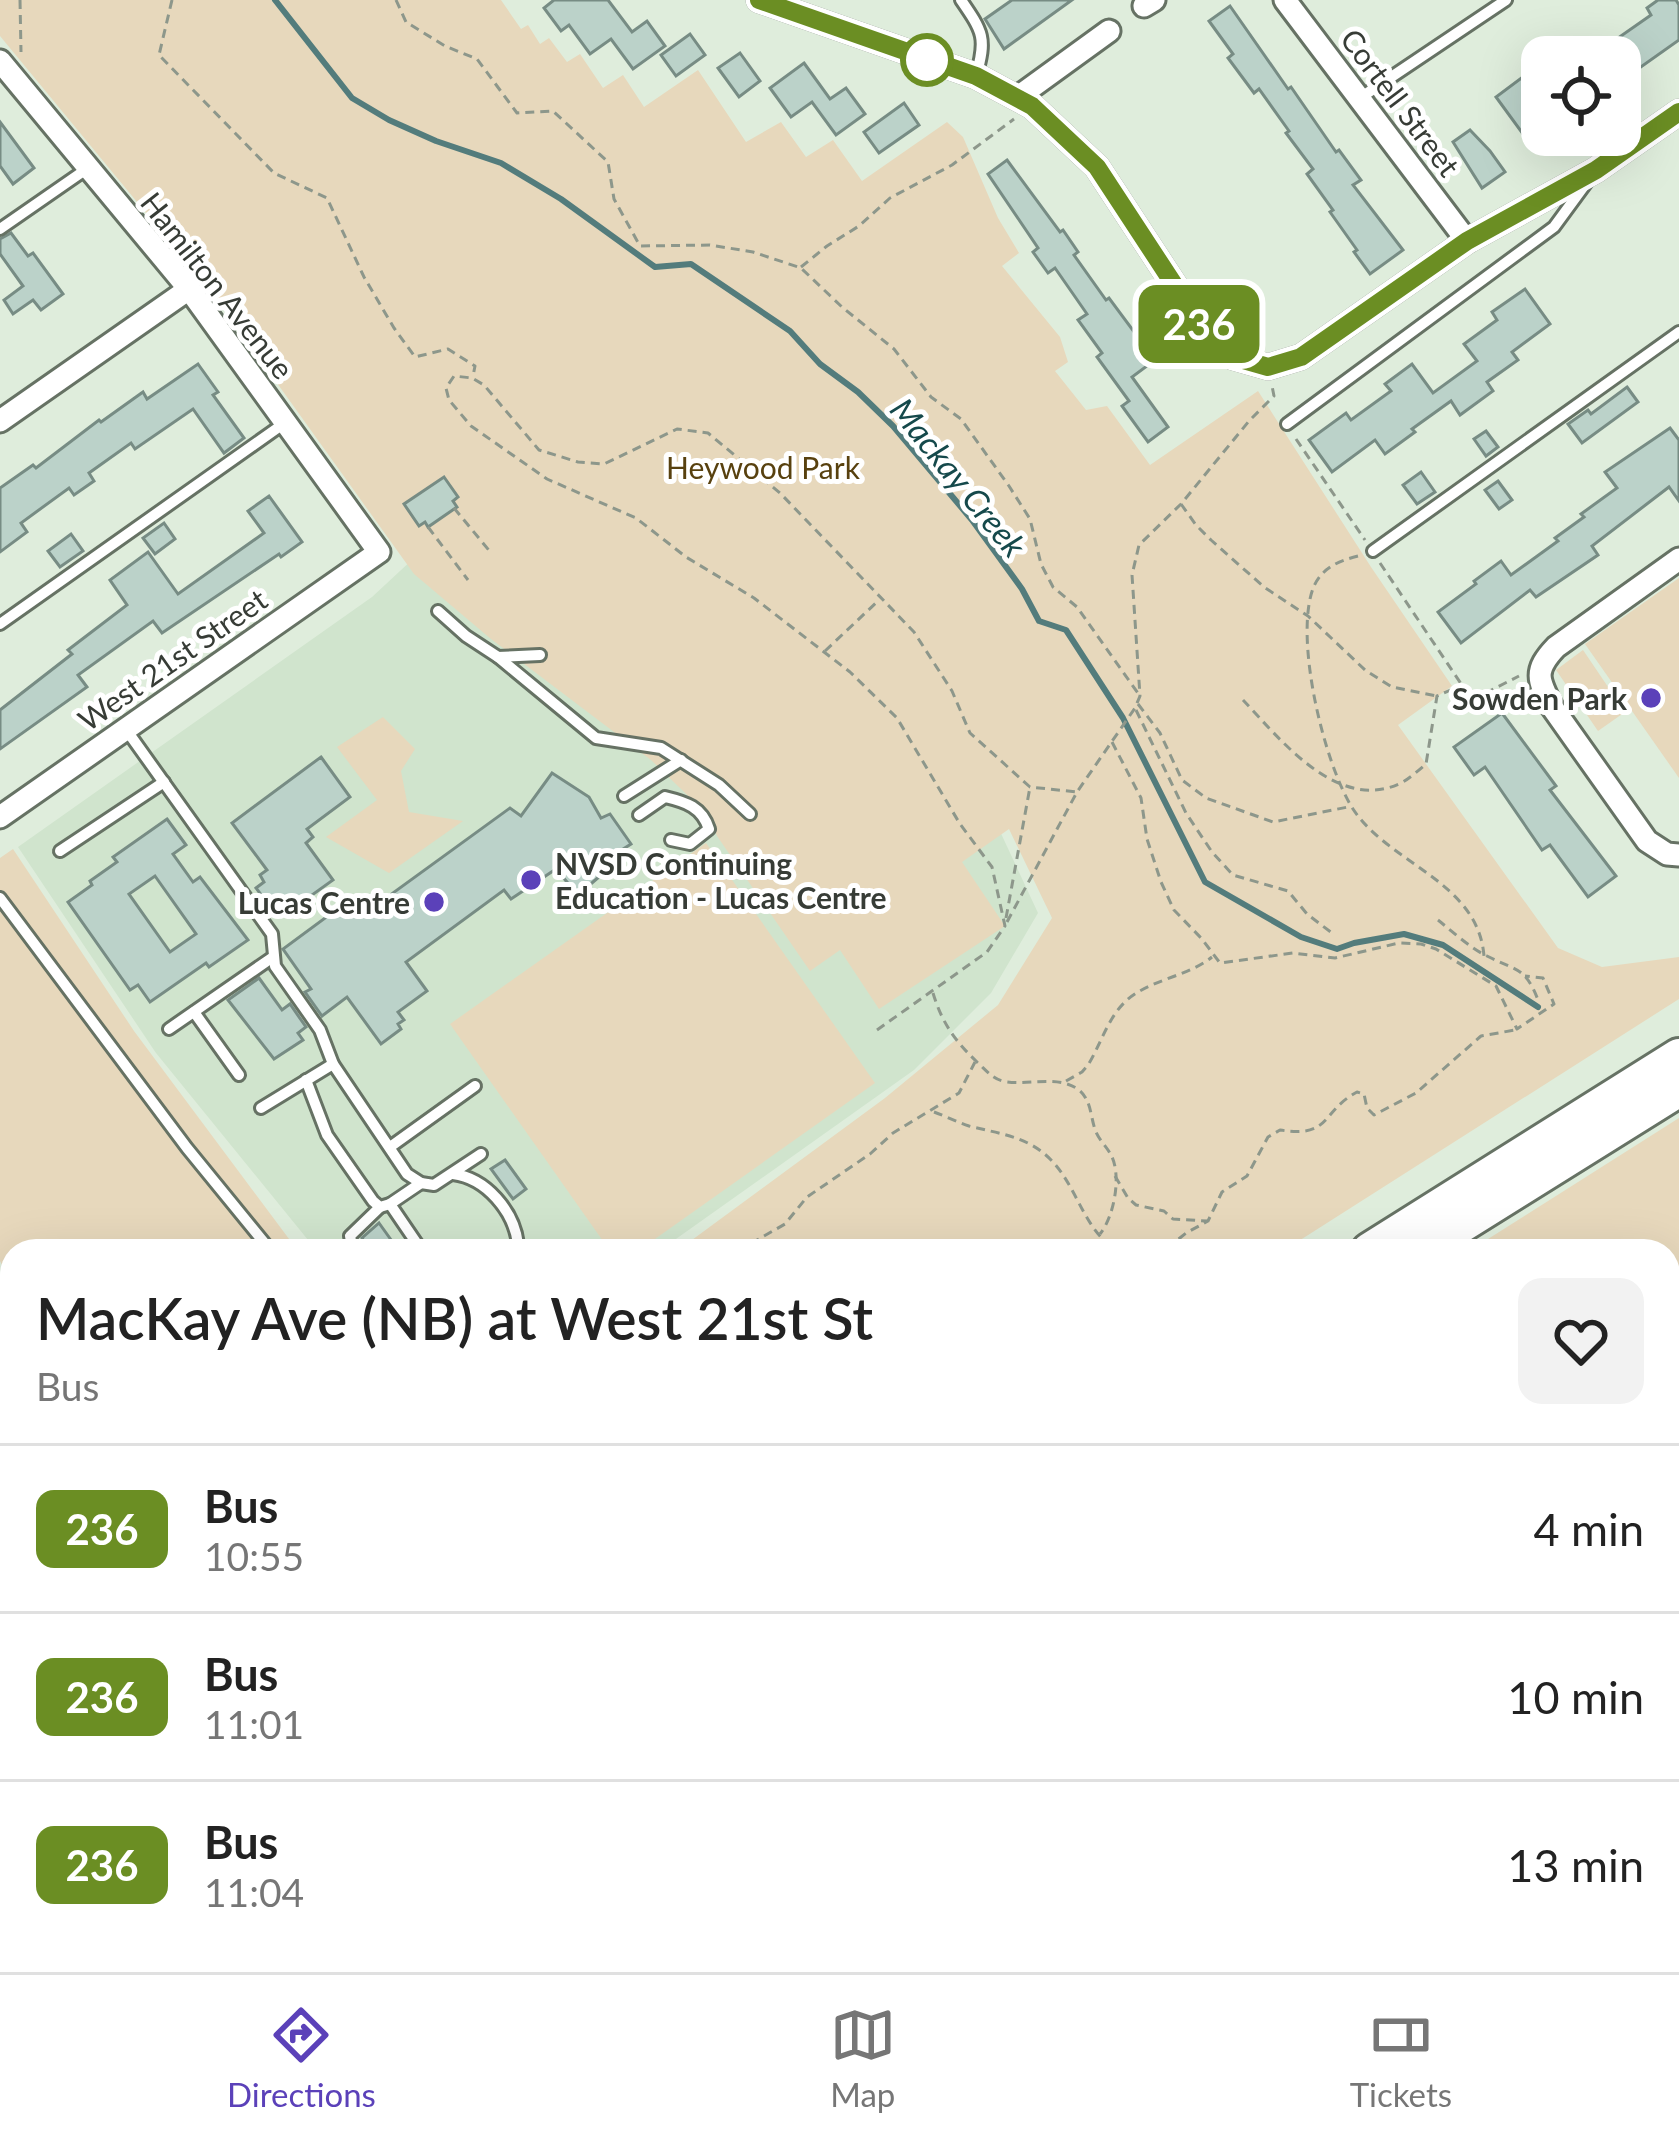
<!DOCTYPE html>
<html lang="en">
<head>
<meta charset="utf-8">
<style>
  :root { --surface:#fff; --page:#f2f2f2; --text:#222; --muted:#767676; --line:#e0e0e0; --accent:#5b41b9 }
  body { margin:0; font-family:Lato,sans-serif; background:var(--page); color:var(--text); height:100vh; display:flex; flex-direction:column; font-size:45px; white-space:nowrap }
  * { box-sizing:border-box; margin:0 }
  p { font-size:39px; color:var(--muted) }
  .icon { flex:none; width:66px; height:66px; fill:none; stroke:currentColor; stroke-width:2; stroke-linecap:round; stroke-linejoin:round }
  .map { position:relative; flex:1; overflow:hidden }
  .drawer { position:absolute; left:0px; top:1239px; width:1680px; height:735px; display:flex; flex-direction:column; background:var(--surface); border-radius:36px 36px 0 0; box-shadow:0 12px 48px #0002 }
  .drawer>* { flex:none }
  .badge { padding:0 24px; border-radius:18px; font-size:42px; line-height:78px }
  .fabs { position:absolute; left:1521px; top:36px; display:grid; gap:24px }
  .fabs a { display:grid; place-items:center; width:120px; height:120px; border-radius:24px; background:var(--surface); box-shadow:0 12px 48px #0002; font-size:60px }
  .map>.badge { position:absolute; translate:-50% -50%; box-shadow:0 0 0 6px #fff }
  .round { display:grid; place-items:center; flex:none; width:126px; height:126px; border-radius:24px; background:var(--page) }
  .head { display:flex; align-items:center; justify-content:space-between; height:204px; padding:0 36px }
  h1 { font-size:57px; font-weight:600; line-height:90px }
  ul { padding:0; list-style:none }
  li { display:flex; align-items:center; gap:36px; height:168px; padding:0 36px; border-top:3px solid var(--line) }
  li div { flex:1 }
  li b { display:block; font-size:45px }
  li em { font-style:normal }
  li .badge { min-width:132px; font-weight:700; text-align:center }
  .menu { display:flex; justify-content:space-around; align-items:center; height:168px; border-top:3px solid var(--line); background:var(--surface); font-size:33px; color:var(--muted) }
  .menu a { display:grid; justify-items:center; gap:6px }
  .menu .current { color:var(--accent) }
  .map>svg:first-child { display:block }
  .built { fill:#d0e4cd }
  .green { fill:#e7d8bc }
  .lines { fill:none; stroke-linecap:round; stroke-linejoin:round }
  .stream { stroke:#537c7c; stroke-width:6 }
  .building { fill:#bbd2c9; stroke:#778c84; stroke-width:3; fill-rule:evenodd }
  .lane-casing { stroke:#667264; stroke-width:16 }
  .street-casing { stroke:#667264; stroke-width:27 }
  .secondary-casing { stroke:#667264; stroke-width:33 }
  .highway-casing { stroke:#667264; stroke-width:42 }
  .path { stroke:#8d978b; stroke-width:3; stroke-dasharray:9 6; stroke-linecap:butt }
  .lane { stroke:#fff; stroke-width:10 }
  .street { stroke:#fff; stroke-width:21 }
  .secondary { stroke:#fff; stroke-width:27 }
  .highway { stroke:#fff; stroke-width:36 }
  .line-casing { stroke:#fff; stroke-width:27 }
  .line { stroke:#6b8e23; stroke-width:18 }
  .stop-dot { fill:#fff; stroke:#6b8e23; stroke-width:6 }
  .poi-dot { fill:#5b41b9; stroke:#fff; stroke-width:4.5 }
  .labels { text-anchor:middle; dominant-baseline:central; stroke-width:10; stroke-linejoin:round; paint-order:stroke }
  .street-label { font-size:30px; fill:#373c36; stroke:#fff }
  .park-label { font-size:30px; fill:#58410f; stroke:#fff }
  .poi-label { font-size:30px; font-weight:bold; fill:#373c36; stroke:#fff; text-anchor:end }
  .water-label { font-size:33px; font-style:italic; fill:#15494b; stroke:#fff }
</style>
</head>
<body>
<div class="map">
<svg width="1679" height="1972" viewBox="0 0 1679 1972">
  <rect width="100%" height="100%" fill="#dfeddc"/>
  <polygon class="built" points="512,467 991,812 1038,913 991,993 914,1070 659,1251 317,1251 156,1053 18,847 372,597"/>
  <g class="green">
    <polygon points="0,0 501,0 521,29 528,25 540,44 549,38 567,62 580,54 603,88 623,75 644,107 698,70 746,142 781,122 806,157 833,140 862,181 947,122 963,137 998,218 1019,253 1002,266 1060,337 1068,362 1055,371 1086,410 1107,406 1150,465 1258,391 1371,567 1452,686 1398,725 1558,948 1602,967 1679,957 1679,999 1283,1251 677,1251 885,1098 998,1005 1052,918 1009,829 962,862 1005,926 879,1009 840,950 810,971 717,836 710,817 651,760 491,639 414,574 213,294 0,36"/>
    <polygon points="1679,578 1679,778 1585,644"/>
    <polygon points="1583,650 1625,712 1598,731 1556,670"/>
    <polygon points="383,717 415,749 401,771 409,812 463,821 389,873 326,837 377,800 337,747"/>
    <polygon points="706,843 875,1083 638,1251 610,1251 450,1024"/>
    <polygon points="13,849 134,1031 298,1251 12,1251 12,1283 0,1261 0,858"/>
    <polygon points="1679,1118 1679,1767 1668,1771 1668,1251 1469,1251"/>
    <polygon points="0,1805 12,1819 12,1962 126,1962 112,1972 0,1972"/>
  </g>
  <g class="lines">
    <polyline class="stream" points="275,0 352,98 389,120 436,141 501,163 561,199 655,267 691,264 790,331 820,364 858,392 893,426 972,520 1022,589 1039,621 1066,630 1123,718 1205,882 1301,937 1337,949 1354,943 1404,934 1443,945 1538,1007"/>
  </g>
  <g class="building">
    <polygon points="554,0 608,0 632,32 647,21 665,46 633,69 611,39 590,54 569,25 561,31 544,8"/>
    <polygon points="1012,0 1072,0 1004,49 985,19"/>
    <polygon points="1658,0 1676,0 1679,5 1679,40 1638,69 1627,54 1623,57 1585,57 1609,40 1611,43 1651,15 1647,8"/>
    <polygon points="1230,6 1288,89 1291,87 1336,152 1339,150 1361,180 1353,185 1403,250 1370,274 1354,252 1357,250 1330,212 1333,210 1307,174 1313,169 1286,133 1289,131 1259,89 1254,93 1228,58 1233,54 1209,21"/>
    <polygon points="690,34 705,55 676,76 661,55"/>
    <polygon points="740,53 760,81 739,97 718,68"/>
    <polygon points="804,63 830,99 846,88 865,114 836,135 812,102 791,117 770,88"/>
    <polygon points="1527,74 1533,81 1542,74 1542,122 1523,134 1496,97"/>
    <polygon points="904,103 919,125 879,153 864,132"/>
    <polygon points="0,122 34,168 13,184 0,166"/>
    <polygon points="1470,130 1490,151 1505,172 1482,188 1453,142"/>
    <polygon points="1007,160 1060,232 1063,230 1078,252 1074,255 1106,300 1109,298 1155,360 1132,377 1168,427 1148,442 1122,406 1129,401 1097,357 1102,353 1078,320 1087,314 1055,268 1048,273 1033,252 1038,248 988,174"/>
    <polygon points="11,233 28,256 33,253 63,294 41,310 33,300 13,314 4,300 23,286 0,254 0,239"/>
    <polygon points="1525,289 1550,324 1512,352 1518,360 1487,382 1493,391 1460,415 1451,401 1412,429 1415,432 1385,454 1375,440 1332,472 1309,440 1346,413 1351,420 1391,391 1385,384 1412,364 1433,393 1477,361 1464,344 1497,320 1492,312"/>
    <polygon points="198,364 218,392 213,395 244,438 224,453 193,409 135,449 131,443 89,473 94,481 74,495 69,488 21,523 27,532 0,552 0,488 33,465 36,468 99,420 101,422 143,392 147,399"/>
    <polygon points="1627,387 1638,402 1582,443 1568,424 1588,410 1591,414"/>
    <polygon points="1670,428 1679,440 1679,501 1669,487 1592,546 1598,555 1536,597 1530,590 1461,643 1438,612 1476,584 1474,581 1501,561 1511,575 1558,541 1555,538 1584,517 1581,514 1617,488 1605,472"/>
    <polygon points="1486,431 1498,447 1486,456 1474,439"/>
    <polygon points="1421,472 1435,492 1417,504 1403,485"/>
    <polygon points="444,477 458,497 453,501 457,507 428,527 425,522 419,526 404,504"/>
    <polygon points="1498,481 1512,500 1499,509 1485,490"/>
    <polygon points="269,496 302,542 281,557 279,554 162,633 153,621 78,675 87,687 0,749 0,710 72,654 68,650 127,605 110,580 148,552 178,594 264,533 248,511"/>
    <polygon points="164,523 175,539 155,554 143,538"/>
    <polygon points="71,534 83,551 60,567 48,551"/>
    <polygon points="1502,713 1556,786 1550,790 1616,876 1588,897 1550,845 1542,850 1485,767 1474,775 1454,747"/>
    <polygon points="321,757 350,797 307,829 313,837 306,843 333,880 287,913 281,905 273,911 256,888 264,882 260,875 267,870 232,823"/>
    <polygon points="552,773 589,797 601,818 610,814 631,844 593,868 600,876 578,895 556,869 511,899 504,890 406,962 427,991 398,1012 404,1020 398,1024 401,1029 381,1044 347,997 322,1016 305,992 311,989 283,949 348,901 360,917 510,808 521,816"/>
    <path d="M167,819l19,26 -13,9 20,28 7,-5 48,63 -39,27 -3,-4 -56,39 -12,-17 -8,5 -62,-88 24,-17 -2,-4 27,-19 -4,-5zM155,876l41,58 -26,18 -41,-58z"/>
    <polygon points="259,978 282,1010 290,1004 306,1027 298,1033 303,1040 274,1059 228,1000"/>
    <polygon points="505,1160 526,1189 513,1199 491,1169"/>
    <polygon points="379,1223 399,1251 371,1251 362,1238"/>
  </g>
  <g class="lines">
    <g class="lane-casing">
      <g id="lane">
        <path d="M961,0c22,32 26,38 15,76"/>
        <polyline points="1360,98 1506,0"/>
        <polyline points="0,229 88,168"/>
        <polyline points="1287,424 1554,227 1587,182"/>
        <polyline points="1373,551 1679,332"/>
        <polyline points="438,611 466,636 498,657 540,655"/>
        <polyline points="0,624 286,422"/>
        <polyline points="498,657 596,738 661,748 719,785 750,814"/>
        <polyline points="125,728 272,934 275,966 320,1030 333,1064 407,1174 421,1183 434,1185 481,1154"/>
        <polyline points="624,796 681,760"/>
        <path d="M639,815l26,-18c21,5 37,10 44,32l-19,15 -19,-4"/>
        <polyline points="60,851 164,782"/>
        <polyline points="0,898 187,1148 271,1251"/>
        <polyline points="194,1012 239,1075"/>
        <polyline points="169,1029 273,957"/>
        <polyline points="306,1080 327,1135 373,1201 380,1207 390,1204 421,1183"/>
        <polyline points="261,1108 333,1064"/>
        <polyline points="390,1147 475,1086"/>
        <path d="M453,1174c33,4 61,37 65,70l-8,7"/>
        <polyline points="390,1204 422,1251"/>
        <polyline points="353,1251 350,1236 380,1207"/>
        <polyline points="0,1373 12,1368"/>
      </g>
    </g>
    <g class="street-casing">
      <g id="street">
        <polyline points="759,0 976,76 1032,106 1097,167 1211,341 1233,357 1268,367 1301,357 1467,241 1596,170 1679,112"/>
        <polyline points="1285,0 1467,241"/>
        <polyline points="1144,6 1154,0"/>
        <polyline points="0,61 189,289 379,552 0,817"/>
        <polyline points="1018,97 1109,31"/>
        <polyline points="0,421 189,289"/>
        <path d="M1679,559l-123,88c-23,24 -18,33 -4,60l95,134 20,13 12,1"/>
        <polyline points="0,1650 12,1661"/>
        <polyline points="1668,1853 1679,1855"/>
        <polyline points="744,1962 751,1972"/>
        <polyline points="1490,1972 1492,1962"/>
      </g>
    </g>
    <g class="secondary-casing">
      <g id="secondary">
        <polyline points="0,1331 12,1352"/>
        <polyline points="513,1962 545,1967 573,1962"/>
        <polyline points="1124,1962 1144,1972"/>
      </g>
    </g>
    <g class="highway-casing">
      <g id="highway">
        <polyline points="1370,1251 1679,1057"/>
        <polyline points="1418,1251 1679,1088"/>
        <polyline points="231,1972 247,1962"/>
        <polyline points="299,1972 314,1962"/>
      </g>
    </g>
    <g class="path">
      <polyline points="20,0 21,52"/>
      <polyline points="172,0 159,55 274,173 327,198 364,277 394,328 415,357 448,349 475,366 473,376"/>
      <polyline points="396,0 406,22 445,46 477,59 517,113 553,111 608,162 614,199 640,246 710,245 753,252 801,268 842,307 894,349 931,397 961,419 1009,486 1030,519 1041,564 1053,587 1077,607 1140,696"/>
      <polyline points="801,267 827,246 859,226 890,198 952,165 1014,119"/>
      <polyline points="1296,439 1365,540"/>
      <polyline points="1181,504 1196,525 1211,540 1264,587 1308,616 1365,670 1392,687 1437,696"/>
      <polyline points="454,508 492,554"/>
      <polyline points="428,527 468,580"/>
      <path d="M1358,556c-19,5 -35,11 -44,30 -21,50 10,178 39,223 36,55 125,72 131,147"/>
      <polyline points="1380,563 1472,700 1519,676"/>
      <polyline points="825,651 879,600"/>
      <path d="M1243,700c38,40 96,115 160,82 8,-5 16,-12 23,-18l11,-68 23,-10"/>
      <polyline points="1138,704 1160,733 1182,780 1206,798 1273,822 1348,807"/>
      <polyline points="1136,710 1186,813 1212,852 1233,875 1288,891 1307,914 1332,933"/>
      <polyline points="1112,742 1141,798 1147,839 1161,882 1174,910 1202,939 1220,963 1293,953 1335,958 1399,943 1421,944 1436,949 1496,986 1517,1029 1554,1004 1543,978 1525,976"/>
      <polyline points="1006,918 1030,787"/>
      <path d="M1438,920c15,12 32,28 49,36 29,15 38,10 51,44"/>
      <polyline points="1007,922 1077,792 1135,708 1140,696 1132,575 1139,545 1181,504 1249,421 1274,396 1272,386"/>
      <path d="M933,993c9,30 22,48 44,69 10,9 16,18 30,20 23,3 52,-7 72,8 13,11 11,27 17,42 4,9 11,15 15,23 11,20 3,62 -11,79"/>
      <polyline points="877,1030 987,952 1005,926 992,867 960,824 897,718 850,672 754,598 686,557 636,518 547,479 471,426 449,400 446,388 454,376 472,378 484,385 539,450 578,462 604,464 677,429 708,433 780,493 914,632 952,691 970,733 1030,787 1077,792"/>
      <path d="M1066,1081l16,-9 6,-7c13,-21 20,-48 39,-65 24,-21 60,-23 85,-43"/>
      <path d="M934,1112c11,4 23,10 35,14 31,8 60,10 84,36 25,27 33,73 66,89"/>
      <polyline points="1115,1176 1128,1198 1136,1205 1164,1211 1173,1219 1207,1221"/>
      <polyline points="738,1251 785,1224 807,1197 870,1154 893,1133 959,1093 975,1062"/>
      <path d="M1170,1251l5,-9 11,-9 22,-12 14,-29 25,-16 21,-39 12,-7c52,8 40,-18 77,-38l7,2 3,14 7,7 42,-22 65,-57 34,-6"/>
      <polyline points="1668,1562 1677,1549 1670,1516 1673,1502"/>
      <polyline points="130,1962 142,1972"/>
      <polyline points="0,1965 11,1970 42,1962"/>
      <polyline points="183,1972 197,1962"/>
      <polyline points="366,1972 381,1962"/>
      <polyline points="443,1972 457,1962"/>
    </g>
    <use href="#lane" class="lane"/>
    <use href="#street" class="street"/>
    <use href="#secondary" class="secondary"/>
    <use href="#highway" class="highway"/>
  </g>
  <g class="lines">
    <g class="line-casing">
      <polyline id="line" points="759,0 976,76 1032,106 1097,167 1211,341 1233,357 1268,367 1301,357 1467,241 1596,170 1679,112"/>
    </g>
    <use href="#line" class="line"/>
  </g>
  <circle class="stop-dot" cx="927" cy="60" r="24"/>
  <g class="poi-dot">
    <circle cx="1651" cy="698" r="12"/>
    <circle cx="531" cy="880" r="12"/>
    <circle cx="434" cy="902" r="12"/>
  </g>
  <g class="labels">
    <g class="street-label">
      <text transform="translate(1401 102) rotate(53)">Cortell Street</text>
      <text transform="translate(218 285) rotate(52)">Hamilton Avenue</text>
      <text transform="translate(172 659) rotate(-35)">West 21st Street</text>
    </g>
    <g class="park-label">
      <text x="763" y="467">Heywood Park</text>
    </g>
    <g class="poi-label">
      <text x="1627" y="698">Sowden Park</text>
      <text x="555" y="863" text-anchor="start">NVSD Continuing<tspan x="555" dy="34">Education - Lucas Centre</tspan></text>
      <text x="410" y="902">Lucas Centre</text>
    </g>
    <g class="water-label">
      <text transform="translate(959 477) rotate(51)">Mackay Creek</text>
    </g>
  </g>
</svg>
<div class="fabs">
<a><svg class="icon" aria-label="locate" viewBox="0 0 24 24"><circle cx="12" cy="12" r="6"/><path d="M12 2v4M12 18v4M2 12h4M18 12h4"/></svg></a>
</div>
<b class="badge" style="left:1199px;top:324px;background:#6b8e23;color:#fff">236</b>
<section class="drawer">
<div class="head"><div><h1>MacKay Ave (NB) at West 21st St</h1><p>Bus</p></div><a class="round"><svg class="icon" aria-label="heart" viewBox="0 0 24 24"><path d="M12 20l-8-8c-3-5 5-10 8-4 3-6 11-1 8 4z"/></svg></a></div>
<ul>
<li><span class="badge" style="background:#6b8e23;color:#fff">236</span><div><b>Bus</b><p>10:55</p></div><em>4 min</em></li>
<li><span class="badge" style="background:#6b8e23;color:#fff">236</span><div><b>Bus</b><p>11:01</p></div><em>10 min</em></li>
<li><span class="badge" style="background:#6b8e23;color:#fff">236</span><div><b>Bus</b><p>11:04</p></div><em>13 min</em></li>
</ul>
</section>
</div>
<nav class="menu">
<a class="current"><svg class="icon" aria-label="directions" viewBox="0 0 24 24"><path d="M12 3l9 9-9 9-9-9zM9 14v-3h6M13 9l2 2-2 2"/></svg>Directions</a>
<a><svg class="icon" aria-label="map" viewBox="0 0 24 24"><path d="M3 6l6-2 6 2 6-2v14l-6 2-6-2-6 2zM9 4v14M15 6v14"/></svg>Map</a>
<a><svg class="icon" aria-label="tickets" viewBox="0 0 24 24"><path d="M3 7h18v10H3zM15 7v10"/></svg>Tickets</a>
</nav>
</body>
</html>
